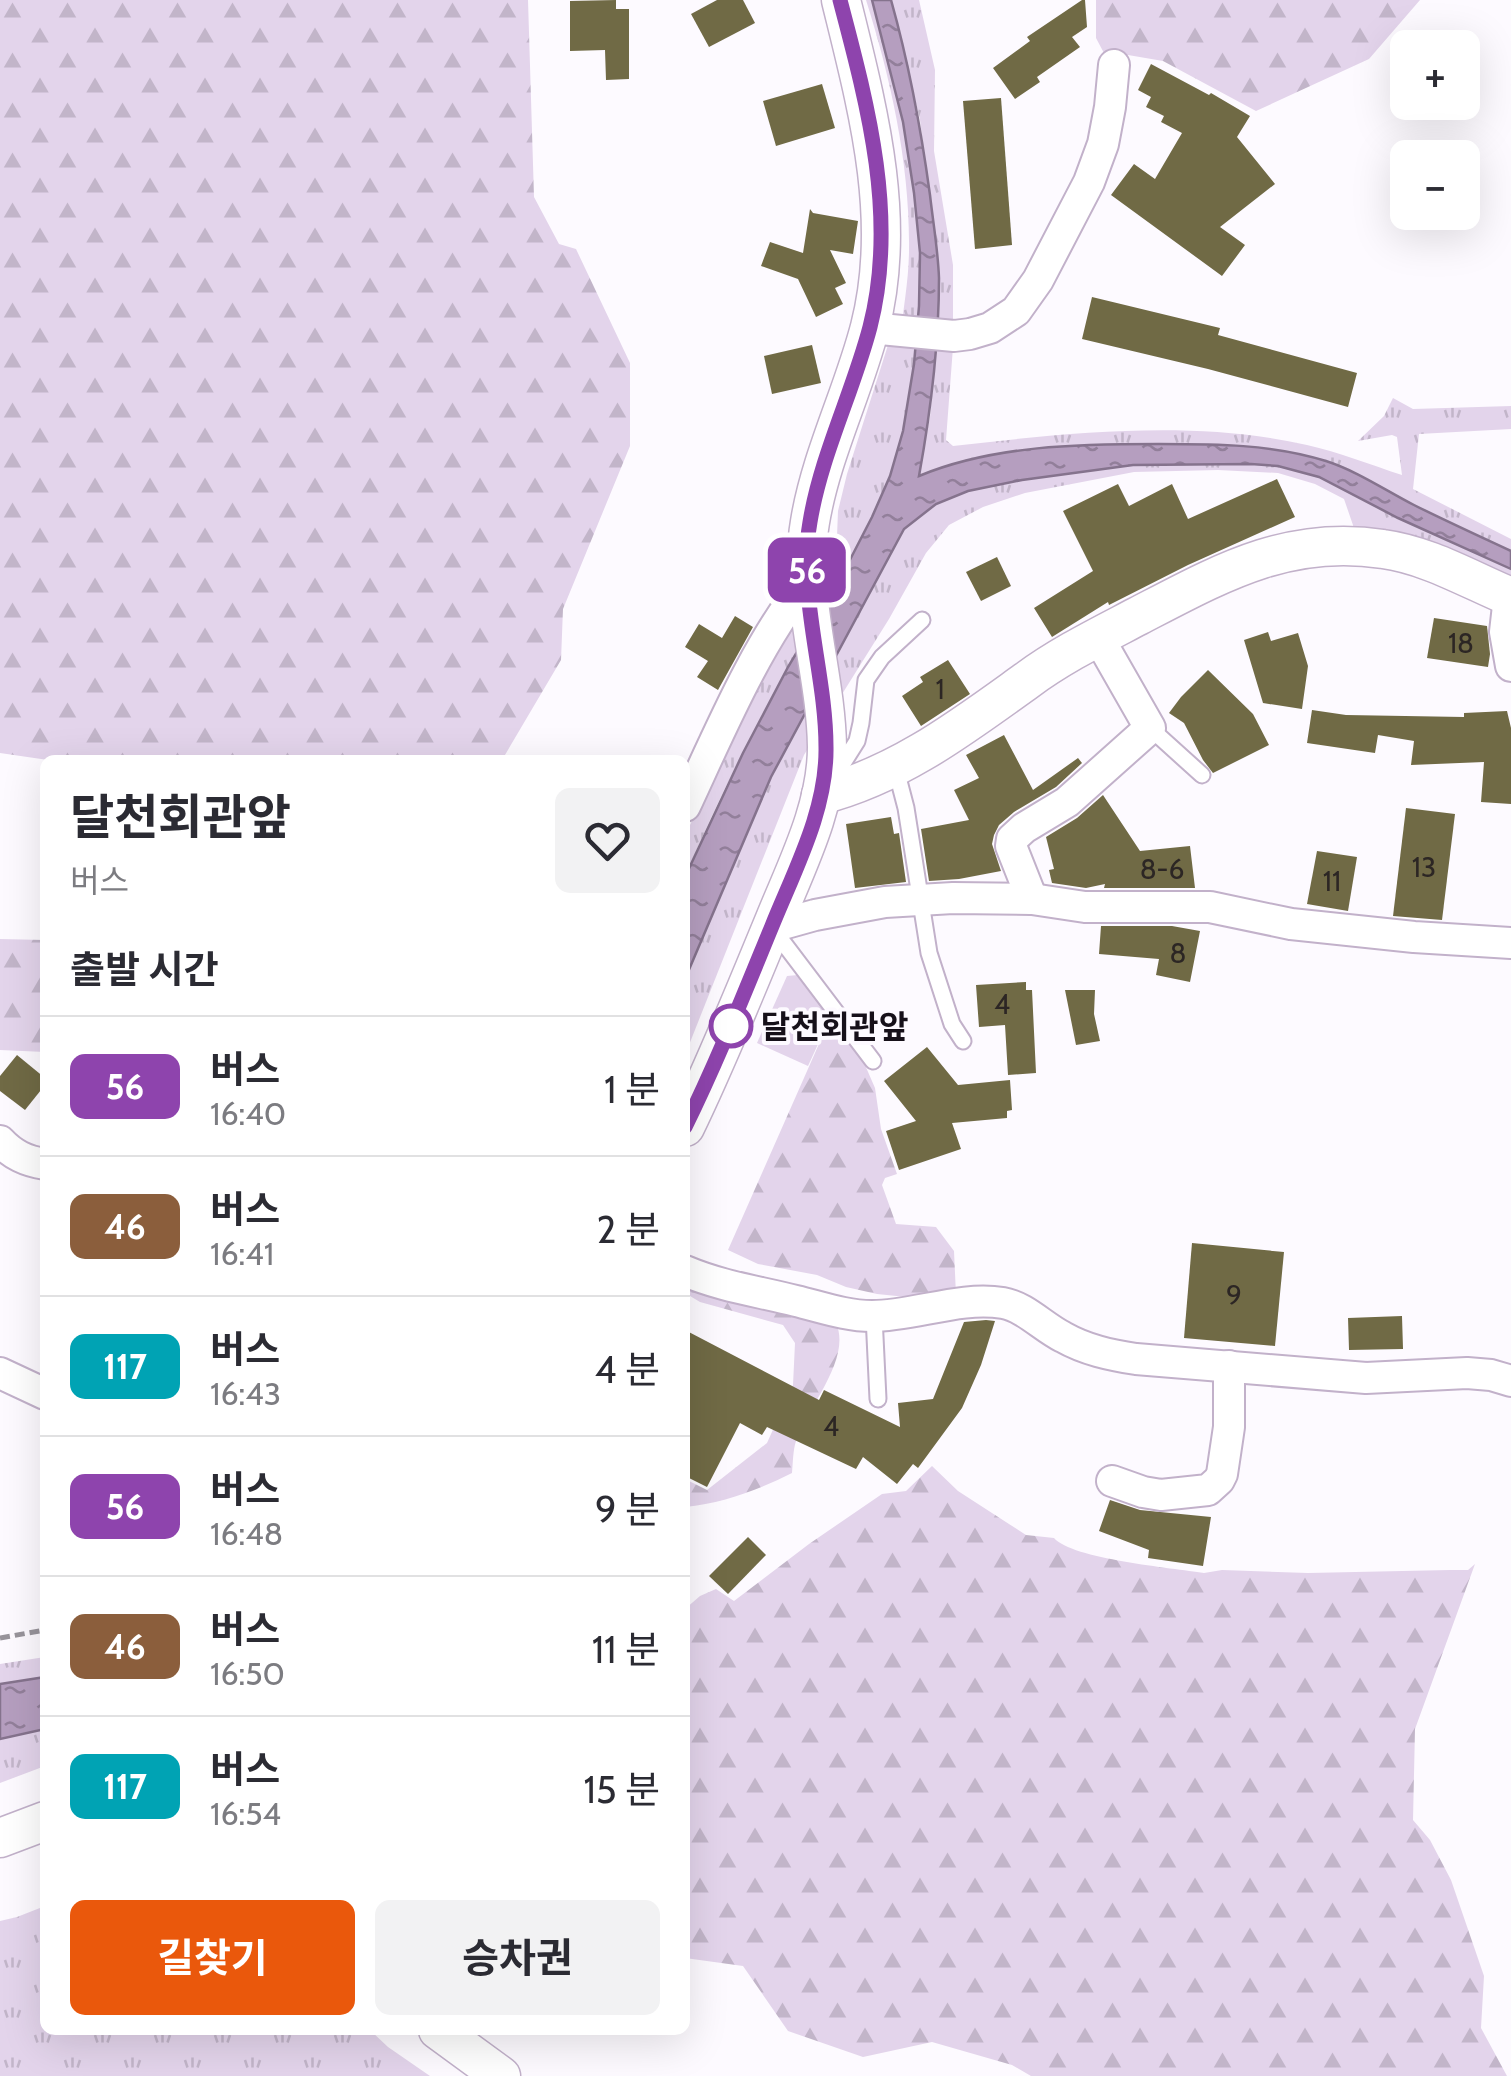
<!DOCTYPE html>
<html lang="ko">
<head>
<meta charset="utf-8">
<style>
  :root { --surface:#fff; --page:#f2f2f3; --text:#2b2b33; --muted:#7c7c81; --line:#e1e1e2; --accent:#ea580c }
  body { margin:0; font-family:Cabin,"Noto Sans KR",sans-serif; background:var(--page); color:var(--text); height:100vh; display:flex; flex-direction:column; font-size:38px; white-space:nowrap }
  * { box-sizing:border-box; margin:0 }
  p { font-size:32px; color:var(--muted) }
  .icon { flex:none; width:55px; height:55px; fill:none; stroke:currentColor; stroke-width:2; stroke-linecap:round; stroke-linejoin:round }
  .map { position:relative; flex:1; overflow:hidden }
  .panel { position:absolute; left:40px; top:755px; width:650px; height:1280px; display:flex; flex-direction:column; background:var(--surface); border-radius:15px; box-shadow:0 10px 40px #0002 }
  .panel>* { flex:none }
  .badge { padding:0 20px; border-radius:15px; font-size:35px; line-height:65px }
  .fabs { position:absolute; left:1390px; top:30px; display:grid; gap:20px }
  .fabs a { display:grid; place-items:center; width:90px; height:90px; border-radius:15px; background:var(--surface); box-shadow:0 10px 40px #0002; font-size:50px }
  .map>.badge { position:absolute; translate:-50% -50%; box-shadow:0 0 0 5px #fff }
  h2 { padding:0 30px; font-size:38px; line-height:90px }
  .round { display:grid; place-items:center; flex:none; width:105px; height:105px; border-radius:15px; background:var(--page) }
  .summary { display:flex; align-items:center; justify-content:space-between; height:170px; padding:0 30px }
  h1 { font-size:48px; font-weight:700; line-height:75px }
  .cta { display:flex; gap:20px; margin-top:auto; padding:20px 30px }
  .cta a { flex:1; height:115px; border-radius:15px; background:var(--accent); color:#fff; font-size:40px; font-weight:700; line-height:115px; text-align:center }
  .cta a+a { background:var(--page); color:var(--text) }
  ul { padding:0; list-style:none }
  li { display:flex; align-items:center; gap:30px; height:140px; padding:0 30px; border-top:2px solid var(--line) }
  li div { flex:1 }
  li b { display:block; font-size:38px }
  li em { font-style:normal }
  li .badge { min-width:110px; font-weight:700; text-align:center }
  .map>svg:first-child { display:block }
  .grass { fill:url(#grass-tufts) }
  .forest { fill:url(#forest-firs) }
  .park { fill:#e3d4eb }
  .water { fill:url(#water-ripples); stroke:#85738d; stroke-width:2.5 }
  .building { fill:#706a45 }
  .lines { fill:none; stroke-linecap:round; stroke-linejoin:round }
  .service-casing { stroke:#c2b1ca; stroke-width:19 }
  .minor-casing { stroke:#c2b1ca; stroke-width:34 }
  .tertiary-casing { stroke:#c2b1ca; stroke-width:41 }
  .path { stroke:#98949b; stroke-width:5; stroke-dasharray:10 5; stroke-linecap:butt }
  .service { stroke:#fff; stroke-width:15 }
  .minor { stroke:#fff; stroke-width:30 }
  .tertiary { stroke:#fff; stroke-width:38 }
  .line-casing { stroke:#fff; stroke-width:22 }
  .line { stroke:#8e44ad; stroke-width:15 }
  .stop-dot { fill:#fff; stroke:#8e44ad; stroke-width:5 }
  .labels { text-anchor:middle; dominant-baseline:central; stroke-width:8; stroke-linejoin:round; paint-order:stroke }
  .number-label { font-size:28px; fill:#2c2624 }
  .stop-label { font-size:32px; font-weight:bold; fill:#161019; stroke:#fdfaff; text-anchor:start }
</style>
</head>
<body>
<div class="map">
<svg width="1511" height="2076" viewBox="0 0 1511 2076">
  <defs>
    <pattern id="grass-tufts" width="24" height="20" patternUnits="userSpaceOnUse" patternTransform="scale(2.5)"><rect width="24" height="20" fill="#e3d4eb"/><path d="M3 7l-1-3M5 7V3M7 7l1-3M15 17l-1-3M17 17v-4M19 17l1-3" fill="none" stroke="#c2b5c9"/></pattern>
    <pattern id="forest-firs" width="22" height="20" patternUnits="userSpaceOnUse" patternTransform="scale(2.5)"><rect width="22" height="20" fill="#e3d4eb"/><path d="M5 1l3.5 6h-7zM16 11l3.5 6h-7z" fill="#c2b5c9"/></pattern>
    <pattern id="water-ripples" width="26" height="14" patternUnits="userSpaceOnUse" patternTransform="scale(2.5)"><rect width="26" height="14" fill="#b59ebf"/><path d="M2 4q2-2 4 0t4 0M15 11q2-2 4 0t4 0" fill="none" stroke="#927f9a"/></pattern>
  </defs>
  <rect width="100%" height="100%" fill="#fdfaff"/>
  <g class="grass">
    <path d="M866,0h6c23,82 45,168 48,253 2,46 -3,92 -10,137 -5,29 -10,60 -21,88 -26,67 -65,126 -100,188 -38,68 -74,139 -104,211v-41l4,-9 96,-194 51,-71 2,-51 9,-37 41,-129 12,-5c3,-30 9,-61 9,-91 1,-84 -18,-170 -43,-249z"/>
    <path d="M891,0h28l16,70 -1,81 19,114v82l-7,93 7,6c115,-13 240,-27 354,-1 32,7 64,20 95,30l-5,-38 -5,-2 -34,6 26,-25 9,-18 20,11 98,-3v23l-92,5 -6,55 98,50v12c-32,-15 -65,-30 -97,-46 -29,-15 -57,-34 -89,-44 -54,-17 -110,-17 -166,-17 -80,0 -167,0 -241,33l12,-60 6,-65 3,-77 -19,-155z"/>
    <polygon points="1251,464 1278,466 1319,477 1398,518 1511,569 1511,580 1354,528 1344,499 1315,484 1278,473 1218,470 1134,472 1025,493 983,507 949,525 926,553 889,619 804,755 685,1055 685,979 771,777 904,529 936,504 968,491 1022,480 1134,465"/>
    <polygon points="45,1657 45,1677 0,1684 0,1664"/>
    <polygon points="45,1729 45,1766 0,1783 0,1739"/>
    <polygon points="45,1906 45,2030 370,2030 388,2047 430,2076 0,2076 0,1921 17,1917"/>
  </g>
  <g class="forest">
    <polygon points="0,0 528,0 534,197 559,244 576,249 630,363 630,446 563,609 561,660 502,760 48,760 0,753"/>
    <polygon points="1096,0 1420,0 1369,59 1256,111 1163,61 1128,55 1105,55 1096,38"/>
    <polygon points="0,939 45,940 45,1052 0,1050"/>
    <polygon points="830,1019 865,1065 875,1088 881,1129 897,1174 885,1178 882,1185 896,1224 936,1227 954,1251 956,1295 916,1298 877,1294 846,1287 817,1275 758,1264 728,1250"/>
    <path d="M685,1281l151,42c16,36 -28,83 -40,118 -3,9 -3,21 -4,32 -34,17 -69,30 -107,34v-28l22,11 60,-47 26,-58 2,-42 -12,-18 -83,-23 -15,-9z"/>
    <path d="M932,1466l26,25 68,44 28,3c18,21 119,30 150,35l18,-3 86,3 142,-3h18l7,-6 -60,165 -2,91 17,20 21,40 33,96 -3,52 26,48h-476l-19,-11 -80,-23 -69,15 -75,-26 -45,-65 -58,-8v-349l15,-13 16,-7 18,12 75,-57 73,-50 24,-3z"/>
  </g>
  <polygon class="park" points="798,975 830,1018 808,1066 757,1043 787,976"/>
  <g class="water">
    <path d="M872,0h19c18,64 30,129 39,195 3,27 8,55 9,83 0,67 -8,132 -20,198 74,-31 161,-32 240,-32 56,0 113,0 167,17 31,10 59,29 88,44 32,16 65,31 97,46v18l-113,-51 -79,-41 -41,-11 -27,-2 -118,1 -111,15 -54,11 -32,13 -32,25 -133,248 -86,202v-102l58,-124 45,-86 50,-84 34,-66 18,-41 13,-45 11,-67 5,-58 1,-53 -6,-60 -11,-71z"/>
    <polygon points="45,1677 45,1729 0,1739 0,1684"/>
  </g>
  <g class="building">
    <polygon points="616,0 616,9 629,9 629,79 606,80 605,50 570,51 570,1"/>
    <polygon points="717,0 743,0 755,23 709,47 691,14"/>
    <polygon points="1082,0 1085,0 1087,27 1072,37 1080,47 1037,77 1040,82 1015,99 993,68 1030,41 1027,37"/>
    <polygon points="1151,64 1209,95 1211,93 1250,116 1237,137 1275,184 1220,227 1245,245 1222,276 1111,195 1134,164 1155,179 1182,133 1161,122 1164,116 1146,107 1151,97 1138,90"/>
    <polygon points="822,84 835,128 776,146 763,101"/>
    <polygon points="1001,98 1012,245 975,249 963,101"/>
    <polygon points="810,209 813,213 858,221 853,254 830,250 846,283 835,288 843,304 816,317 798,279 761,266 770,242 803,253"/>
    <polygon points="1092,297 1220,328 1218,335 1357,373 1348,407 1208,369 1082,339"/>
    <polygon points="812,345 821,383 772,394 764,356"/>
    <polygon points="1277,479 1295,517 1188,565 1109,605 1108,602 1052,637 1034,608 1093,571 1063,511 1118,484 1129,506 1172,484 1188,519"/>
    <polygon points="997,557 1011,586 981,601 966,572"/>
    <polygon points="735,616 753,627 718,690 697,677 708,661 685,647 699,624 722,638"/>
    <polygon points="1434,618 1487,626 1490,654 1488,667 1427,658"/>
    <polygon points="1268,632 1271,641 1298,633 1308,666 1302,709 1263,703 1244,640"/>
    <polygon points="948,660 970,694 921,726 902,696 923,682 920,677"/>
    <polygon points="1208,670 1253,714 1269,745 1213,773 1203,760 1184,723 1169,713 1181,697"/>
    <polygon points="1312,710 1346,715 1464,717 1464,713 1507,711 1511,728 1511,804 1481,802 1484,762 1411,765 1414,741 1378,735 1375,753 1307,743"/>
    <polygon points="1004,735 1033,790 1078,758 1082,763 1056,787 1014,812 999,825 994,835 992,844 1001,871 959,879 929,881 921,829 969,820 954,790 979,778 966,755"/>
    <polygon points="1103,795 1140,851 1190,846 1195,888 1104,888 1105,884 1086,888 1052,883 1049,870 1054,869 1046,837 1077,818"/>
    <polygon points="1406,808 1455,814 1442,920 1393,916"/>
    <polygon points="891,817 894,834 899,833 906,882 855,888 846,824"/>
    <polygon points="1317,851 1357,857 1348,911 1307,904"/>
    <polygon points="1101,926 1172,926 1200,931 1190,982 1156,975 1159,959 1099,954"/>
    <polygon points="1026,982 1026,990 1032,990 1036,1073 1008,1075 1005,1025 979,1027 976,985"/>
    <polygon points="1065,990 1095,990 1094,1014 1100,1041 1076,1045"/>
    <polygon points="927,1047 958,1085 1010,1080 1012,1110 1007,1111 1007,1118 952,1123 961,1149 899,1170 886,1131 916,1121 884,1081"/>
    <polygon points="17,1055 45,1078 45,1085 25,1110 0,1091 0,1076"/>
    <polygon points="1192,1243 1284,1252 1275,1346 1184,1338"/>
    <polygon points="1402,1316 1403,1349 1349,1350 1348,1318"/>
    <polygon points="986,1320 995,1321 981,1365 962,1408 918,1468 913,1464 897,1484 863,1457 856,1469 767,1427 762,1435 740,1423 707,1487 685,1476 685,1330 819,1400 824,1390 900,1427 898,1403 933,1399 964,1322"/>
    <polygon points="1110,1500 1140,1510 1211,1517 1203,1566 1148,1558 1149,1550 1099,1531"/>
    <polygon points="748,1537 766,1555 728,1594 709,1576"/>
  </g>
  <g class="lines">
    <g class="service-casing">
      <g id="service">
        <polyline points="1150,728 1202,775"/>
        <polyline points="892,768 900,785 906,808 929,953 952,1024 963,1041"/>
        <polyline points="835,776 857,741 861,723 866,680 882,657 922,620"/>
        <polyline points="773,929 873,1061"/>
        <polyline points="874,1316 878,1399"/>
      </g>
    </g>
    <g class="minor-casing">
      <g id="minor">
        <polyline points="870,328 954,336 970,334 990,328 1016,311 1038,280 1089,182 1103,144 1110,107 1114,65"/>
        <polyline points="1509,597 1505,632 1511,666"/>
        <path d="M685,806c34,-73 72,-164 123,-226"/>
        <polyline points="1032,899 1011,846 1012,839 1024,828 1067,802 1150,728 1098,637"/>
        <polyline points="772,927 815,915 885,902 953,898 1032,899 1085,907 1210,907 1291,924 1414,937 1511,943"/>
        <path d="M0,1141c13,14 26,20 45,23"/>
        <path d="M685,1271c38,16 72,20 111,30 25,6 50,15 76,15 43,0 87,-20 131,-13 22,4 40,24 60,34 23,13 47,18 73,22l230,19 101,-5 24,2 20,6"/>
        <polyline points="0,1373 45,1394"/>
        <polyline points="1112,1481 1143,1492 1161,1495 1208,1490 1219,1480 1222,1474 1229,1427 1229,1366"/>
      </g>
    </g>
    <g class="tertiary-casing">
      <g id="tertiary">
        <path d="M821,795c78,-20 141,-68 205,-114 35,-26 74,-45 112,-65 81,-42 150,-82 245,-67 45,6 87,31 128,48"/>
        <path d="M685,1127c33,-68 61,-138 90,-208 22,-54 52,-112 52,-172 -1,-75 -30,-151 -17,-225 11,-67 43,-129 60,-195 28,-109 -3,-221 -29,-327"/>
        <polyline points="0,1838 45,1821"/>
        <polyline points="438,2030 501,2076"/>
      </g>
    </g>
    <polyline class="path" points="0,1638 45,1630"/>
    <use href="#service" class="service"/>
    <use href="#minor" class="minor"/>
    <use href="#tertiary" class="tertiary"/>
  </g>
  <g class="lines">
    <g class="line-casing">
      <path id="line" d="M685,1127c32,-65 59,-133 87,-201 23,-57 55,-116 54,-179 0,-74 -29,-152 -16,-225 11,-67 43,-130 60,-195 28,-109 -2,-221 -30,-327"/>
    </g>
    <use href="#line" class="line"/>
  </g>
  <circle class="stop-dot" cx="731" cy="1026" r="20"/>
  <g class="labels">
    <g class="number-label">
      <text x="1461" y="643">18</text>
      <text x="940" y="689">1</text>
      <text x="1424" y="867">13</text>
      <text x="1162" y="869">8-6</text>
      <text x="1332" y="881">11</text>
      <text x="1178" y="953">8</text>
      <text x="1002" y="1004">4</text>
      <text x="1234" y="1295">9</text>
      <text x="831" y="1426">4</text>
    </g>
    <g class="stop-label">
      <text x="761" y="1026">달천회관앞</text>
    </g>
  </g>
</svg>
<div class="fabs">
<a>+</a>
<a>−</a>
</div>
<b class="badge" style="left:807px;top:570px;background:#8e44ad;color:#fff">56</b>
<section class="panel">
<div class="summary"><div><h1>달천회관앞</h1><p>버스</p></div><a class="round"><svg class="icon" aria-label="heart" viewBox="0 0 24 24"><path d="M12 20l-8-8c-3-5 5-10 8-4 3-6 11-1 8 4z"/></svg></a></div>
<h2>출발 시간</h2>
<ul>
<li><span class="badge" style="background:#8e44ad;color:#fff">56</span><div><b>버스</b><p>16:40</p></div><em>1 분</em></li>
<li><span class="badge" style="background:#8b5e3c;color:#fff">46</span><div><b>버스</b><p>16:41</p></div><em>2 분</em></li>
<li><span class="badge" style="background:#00a3b4;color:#fff">117</span><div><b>버스</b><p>16:43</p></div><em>4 분</em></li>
<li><span class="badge" style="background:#8e44ad;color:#fff">56</span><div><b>버스</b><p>16:48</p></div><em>9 분</em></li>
<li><span class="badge" style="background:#8b5e3c;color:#fff">46</span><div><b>버스</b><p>16:50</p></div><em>11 분</em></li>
<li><span class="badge" style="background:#00a3b4;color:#fff">117</span><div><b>버스</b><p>16:54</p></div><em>15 분</em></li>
</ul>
<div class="cta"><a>길찾기</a><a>승차권</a></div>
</section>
</div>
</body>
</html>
